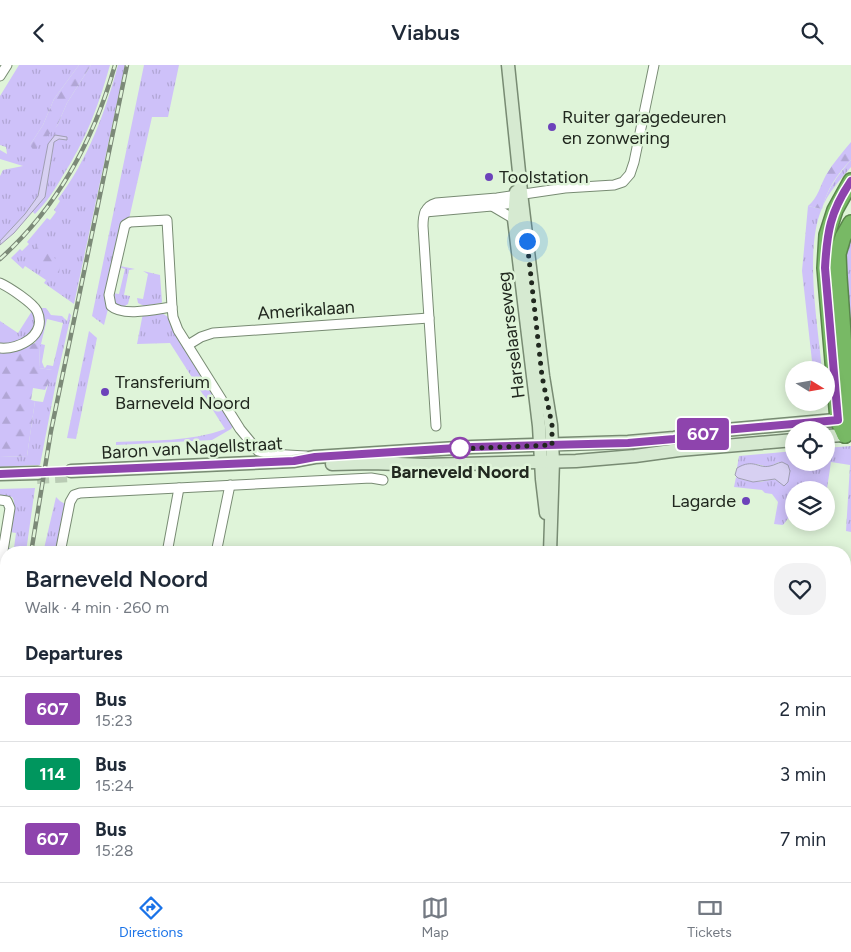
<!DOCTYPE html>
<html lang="en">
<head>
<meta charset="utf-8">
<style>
  :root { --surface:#fff; --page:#f2f2f3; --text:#1f2937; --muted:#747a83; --line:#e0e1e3; --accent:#1a73e8 }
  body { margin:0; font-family:Figtree,sans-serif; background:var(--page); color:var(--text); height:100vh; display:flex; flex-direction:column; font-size:19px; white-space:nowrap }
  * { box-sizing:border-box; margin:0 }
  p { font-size:16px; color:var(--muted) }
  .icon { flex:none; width:28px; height:28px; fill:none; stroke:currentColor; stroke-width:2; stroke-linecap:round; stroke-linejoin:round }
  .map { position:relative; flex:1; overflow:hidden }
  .details { position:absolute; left:0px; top:481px; width:851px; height:336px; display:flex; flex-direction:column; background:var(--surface); border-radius:20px 20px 0 0; box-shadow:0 2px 12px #0003 }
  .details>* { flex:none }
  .badge { padding:0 10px; border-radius:4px; font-size:18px; line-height:32px }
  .needle { width:32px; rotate:101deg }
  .buttons { position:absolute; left:785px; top:296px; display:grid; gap:10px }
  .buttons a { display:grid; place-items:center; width:50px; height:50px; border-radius:50%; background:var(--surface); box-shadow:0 2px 12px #0003; font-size:25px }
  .you { position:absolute; width:25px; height:25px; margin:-12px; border:4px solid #fff; border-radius:50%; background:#1a73e8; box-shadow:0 0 0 8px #1a73e833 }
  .map>.badge { position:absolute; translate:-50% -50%; box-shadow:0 0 0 2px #fff }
  h2 { padding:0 25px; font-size:19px; line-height:45px }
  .round { display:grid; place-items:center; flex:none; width:52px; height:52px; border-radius:20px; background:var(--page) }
  .overview { display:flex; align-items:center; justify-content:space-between; height:85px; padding:0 25px }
  h1 { font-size:24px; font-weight:600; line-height:38px }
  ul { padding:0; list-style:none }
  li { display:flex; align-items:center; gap:15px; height:65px; padding:0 25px; border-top:1px solid var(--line) }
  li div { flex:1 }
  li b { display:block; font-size:19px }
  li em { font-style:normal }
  li .badge { min-width:55px; font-weight:700; text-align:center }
  header { display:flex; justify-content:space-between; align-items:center; height:65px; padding:0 25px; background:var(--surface); font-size:22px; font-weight:600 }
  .dock { display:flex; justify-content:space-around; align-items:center; height:70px; border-top:1px solid var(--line); background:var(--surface); font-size:14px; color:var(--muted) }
  .dock a { display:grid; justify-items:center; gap:2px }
  .dock .on { color:var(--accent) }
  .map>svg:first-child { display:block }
  .grass { fill:url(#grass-tufts); fill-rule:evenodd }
  .forest { fill:url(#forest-firs) }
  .water { fill:#d7d0f2; stroke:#a09eb3 }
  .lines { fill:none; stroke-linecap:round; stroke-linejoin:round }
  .secondary-tunnel { stroke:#b9cbb4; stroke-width:12; stroke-dasharray:12 6; stroke-linecap:butt }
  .street-casing { stroke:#788b73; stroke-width:11 }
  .secondary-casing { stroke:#788b73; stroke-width:15 }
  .highway-casing { stroke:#5a864c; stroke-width:18 }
  .street { stroke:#fff; stroke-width:9 }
  .secondary { stroke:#d6ead1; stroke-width:12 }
  .highway { stroke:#78b965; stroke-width:15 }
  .rail-casing { stroke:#7c8a78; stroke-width:4.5 }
  .rail { stroke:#dff4d9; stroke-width:2.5; stroke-dasharray:8; stroke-linecap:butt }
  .line-casing { stroke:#fff; stroke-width:11 }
  .line { stroke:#8e44ad; stroke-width:8 }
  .walk { stroke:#21281f; stroke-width:5; stroke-dasharray:0 9 }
  .poi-dot { fill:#6c42ba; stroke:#dff4d9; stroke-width:2 }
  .stop-dot { fill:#fff; stroke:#8e44ad; stroke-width:2.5 }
  .labels { text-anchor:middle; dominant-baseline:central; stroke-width:5; stroke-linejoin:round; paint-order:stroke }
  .poi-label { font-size:18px; fill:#21281f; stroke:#dff4d9; text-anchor:start }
  .street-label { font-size:18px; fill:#21281f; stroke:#dff4d9 }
  .stop-label { font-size:18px; font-weight:bold; fill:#21281f; stroke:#dff4d9 }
</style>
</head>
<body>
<header><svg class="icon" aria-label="back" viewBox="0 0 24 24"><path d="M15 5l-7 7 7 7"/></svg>Viabus<svg class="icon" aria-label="search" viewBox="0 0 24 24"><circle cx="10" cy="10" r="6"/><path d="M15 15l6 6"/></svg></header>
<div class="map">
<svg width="851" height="817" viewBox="0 0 851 817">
  <defs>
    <pattern id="grass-tufts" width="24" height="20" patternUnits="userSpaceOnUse" patternTransform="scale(1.25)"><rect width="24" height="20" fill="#cec1f9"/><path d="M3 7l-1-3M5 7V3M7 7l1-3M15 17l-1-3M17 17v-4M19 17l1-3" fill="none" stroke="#b1a6d5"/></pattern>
    <pattern id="forest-firs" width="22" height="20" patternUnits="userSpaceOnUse" patternTransform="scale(1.25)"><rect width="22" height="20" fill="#cec1f9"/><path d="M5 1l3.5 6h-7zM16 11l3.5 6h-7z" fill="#b1a6d5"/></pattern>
  </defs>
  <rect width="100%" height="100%" fill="#dff4d9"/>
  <g class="grass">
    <path d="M19,0h60l-25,34 -11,26 -13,20 27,-19 10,-23 24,-38h19c-11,40 -25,77 -48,112 -8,14 -16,26 -27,37l-3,-3 13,-14 9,-55 5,-3 8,1 -11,-5 -18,61 -13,18 -25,27v-65l3,-6 20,-4 -23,-7v-9l7,4 -1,-7 -6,-2v-49z"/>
    <path d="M118,0h7l-51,239 -30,-21 2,-3 -21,-14 -2,3 -12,-11 9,-9 2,2 7,-7 -2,-2 20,-24 3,2 6,-8 -2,-2 6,-9 -2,-2c30,-40 47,-86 60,-134z"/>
    <polygon points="144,0 179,0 168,52 152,52 129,154 120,161 119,165 105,234 108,244 104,260 92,251"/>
    <path d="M851,95v7c-11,13 -23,26 -29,41 -18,42 -4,117 0,162h-9l-11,-99 6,-65 14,3c5,-20 16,-34 29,-49z"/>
    <path d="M851,171v122c-2,-29 -13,-99 0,-122z"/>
    <polygon points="120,201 135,204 129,205 124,230 130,231 128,239 123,242 116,239 113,232 113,228 119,229 125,204 119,202"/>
    <polygon points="143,206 160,210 162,237 161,238 144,241 138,238 137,233 143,234 148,209"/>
    <path d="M41,243h5l5,7 11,1 5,5 2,-8 2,2 -14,62 -17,88 -40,2v-10l27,-1 8,-55 8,1 9,-32 -13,-2 1,-22 -5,-3c4,-12 11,-21 6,-35zM47,254l16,4 -10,43 -6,-1 -2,3 -1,-1 -2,-5 3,-17 -4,-1z"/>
    <path d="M32,246c7,13 -2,28 -15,32 -6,1 -12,1 -17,2v-24l18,12z"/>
    <path d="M143,248h19l6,4 9,20 57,88 -3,4 -19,11 -96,5v-3c36,-2 75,0 109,-13l-55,-86 -33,1z"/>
    <polygon points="89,266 97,273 76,374 67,373"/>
    <path d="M851,381v86l-5,-1 4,-66 -19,-3 -5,33v-5h-32v25l-4,1 -7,9 -9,-1 4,-22 -6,-8 -7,-1 -3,-3 -28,-3 2,-10c8,4 20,6 29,4 5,-1 6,-3 12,-1l2,-18 -10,5 -13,-3 -19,4 2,-12 55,-5v12h32v-15z"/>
    <polygon points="35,423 26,487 8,484 8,483 14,483 16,468 10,467 14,436 12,432 0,430 0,424"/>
    <polygon points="56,432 60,436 65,439 56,487 43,488"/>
    <polygon points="6,615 2,747 0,745 0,687"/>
  </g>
  <g class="forest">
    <polygon points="79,0 91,0 67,38 57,61 34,86 30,80 43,60 54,34"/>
    <path d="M851,77v18c-14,14 -24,29 -29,49l-14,-3c10,-8 12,-20 18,-31 7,-12 16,-22 25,-33z"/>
    <polygon points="43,176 60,201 59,208 31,195 26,191"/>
    <polygon points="35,278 40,280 39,303 52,305 55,311 53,317 48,319 45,325 33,323 31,335 35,336 27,391 0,392 0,286 13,285"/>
    <polygon points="4,503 6,503 6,615 0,687 0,526"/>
  </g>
  <g class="water">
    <polygon points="55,70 67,72 67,75 59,74 54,77 45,132 14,168 0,180 0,176 25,149 38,131 48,79"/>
    <path d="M782,397l6,3 2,6 -2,11 -4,4 -9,-7 -22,3 -15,-4 -3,-3 2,-7c17,-10 21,1 33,-2 5,-1 7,-3 12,-4z"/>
  </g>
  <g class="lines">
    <polyline class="secondary-tunnel" points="37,413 70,411"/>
    <g class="street-casing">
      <g id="street">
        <polyline points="0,11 7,0"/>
        <polyline points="492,141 514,154"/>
        <polyline points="425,147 492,141 519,137"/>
        <path d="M167,155l5,87c-15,2 -49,10 -61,-1l-2,-11 16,-70 5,-3z"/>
        <path d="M0,218c9,4 33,20 37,28 11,24 -18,39 -37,37"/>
        <polyline points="172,242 173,252 178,265 240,364 258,386 270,389 306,391"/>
        <polyline points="188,280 201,272 213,268 429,253"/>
        <path d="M436,361l-13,-200c0,-11 2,-20 13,-23l61,-5 68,-10 49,-3 9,-3 7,-8 4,-12 20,-97"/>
        <polyline points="0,435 7,436 10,443 0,504"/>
        <polyline points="60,488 70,437 74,430 80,428 371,413 383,415"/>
        <polyline points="167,488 179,423"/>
        <polyline points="216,488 230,420"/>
        <polyline points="295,811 305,817"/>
        <polyline points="653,811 665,817"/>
        <polyline points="276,817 279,811"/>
      </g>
    </g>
    <g class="secondary-casing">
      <g id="secondary">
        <polyline points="508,0 522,136 543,311 551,360 553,396 550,488"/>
        <polyline points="516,127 514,154 539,361 542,414 546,448"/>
        <polyline points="826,371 845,370"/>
        <polyline points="332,399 372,398 424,400 576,396 635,391 679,385 794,375"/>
        <polyline points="71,406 293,396 315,392 472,382 628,377 674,373 725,365 846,354"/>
        <polyline points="0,409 38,408"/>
        <polyline points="505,817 506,811"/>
      </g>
    </g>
    <g class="highway-casing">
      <g id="highway">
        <polyline points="845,370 838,355 825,203 827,170 835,145 851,116"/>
        <polyline points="845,370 851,354 846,311 839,212 838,189 843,172 851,158"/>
      </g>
    </g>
    <use href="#street" class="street"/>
    <use href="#secondary" class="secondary"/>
    <use href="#highway" class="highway"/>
    <g class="rail-casing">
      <g id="rail">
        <path d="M0,194c58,-52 94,-120 115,-194"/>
        <polyline points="31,488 51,366 127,0"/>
        <polyline points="9,811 9,817"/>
      </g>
    </g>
    <use href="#rail" class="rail"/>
  </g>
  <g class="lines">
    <g class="line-casing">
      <path id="line" d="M0,409l294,-13 21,-4 157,-10 156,-4 46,-4 51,-9 113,-10 -13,-152c2,-36 5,-56 26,-87"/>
    </g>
    <use href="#line" class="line"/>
    <polyline class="walk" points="460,383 453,384 552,380 552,360 542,311 527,176"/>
  </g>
  <g class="poi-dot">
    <circle cx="552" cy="62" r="5"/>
    <circle cx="489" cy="112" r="5"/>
    <circle cx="105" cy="327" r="5"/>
    <circle cx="746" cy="436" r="5"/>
  </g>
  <circle class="stop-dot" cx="460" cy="383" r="10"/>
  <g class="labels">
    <g class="poi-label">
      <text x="562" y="52">Ruiter garagedeuren<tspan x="562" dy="21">en zonwering</tspan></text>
      <text x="499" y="112">Toolstation</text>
      <text x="115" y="317">Transferium<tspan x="115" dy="21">Barneveld Noord</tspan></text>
      <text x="736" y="436" text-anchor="end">Lagarde</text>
    </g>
    <g class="street-label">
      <text transform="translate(306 245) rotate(-4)">Amerikalaan</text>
      <text transform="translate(511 270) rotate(-97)">Harselaarseweg</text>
      <text transform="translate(192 383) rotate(-3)">Baron van Nagellstraat</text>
    </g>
    <g class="stop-label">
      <text x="460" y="407">Barneveld Noord</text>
    </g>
  </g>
</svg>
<div class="buttons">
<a><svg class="needle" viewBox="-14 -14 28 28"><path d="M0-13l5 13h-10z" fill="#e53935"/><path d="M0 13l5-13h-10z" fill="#747a83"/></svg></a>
<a><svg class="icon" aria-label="locate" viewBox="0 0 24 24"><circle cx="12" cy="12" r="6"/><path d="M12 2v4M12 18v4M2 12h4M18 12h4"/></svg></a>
<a><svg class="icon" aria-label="layers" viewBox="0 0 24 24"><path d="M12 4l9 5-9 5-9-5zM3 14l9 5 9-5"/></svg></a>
</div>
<div class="you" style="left:527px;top:176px"></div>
<b class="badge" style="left:703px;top:369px;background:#8e44ad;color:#fff">607</b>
<section class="details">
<div class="overview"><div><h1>Barneveld Noord</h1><p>Walk · 4 min · 260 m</p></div><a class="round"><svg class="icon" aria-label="heart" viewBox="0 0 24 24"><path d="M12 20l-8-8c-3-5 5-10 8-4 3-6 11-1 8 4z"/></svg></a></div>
<h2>Departures</h2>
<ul>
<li><span class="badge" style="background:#8e44ad;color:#fff">607</span><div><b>Bus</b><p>15:23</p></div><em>2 min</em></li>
<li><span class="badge" style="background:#00965e;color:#fff">114</span><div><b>Bus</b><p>15:24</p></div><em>3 min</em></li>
<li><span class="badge" style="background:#8e44ad;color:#fff">607</span><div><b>Bus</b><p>15:28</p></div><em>7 min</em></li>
</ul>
</section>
</div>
<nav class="dock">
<a class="on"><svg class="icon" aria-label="directions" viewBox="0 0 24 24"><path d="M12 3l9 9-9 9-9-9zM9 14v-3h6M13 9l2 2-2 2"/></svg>Directions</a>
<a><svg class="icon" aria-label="map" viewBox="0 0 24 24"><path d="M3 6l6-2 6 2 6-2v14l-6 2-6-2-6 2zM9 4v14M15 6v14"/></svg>Map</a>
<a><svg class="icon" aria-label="tickets" viewBox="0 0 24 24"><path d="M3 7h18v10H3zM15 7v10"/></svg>Tickets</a>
</nav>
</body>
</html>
